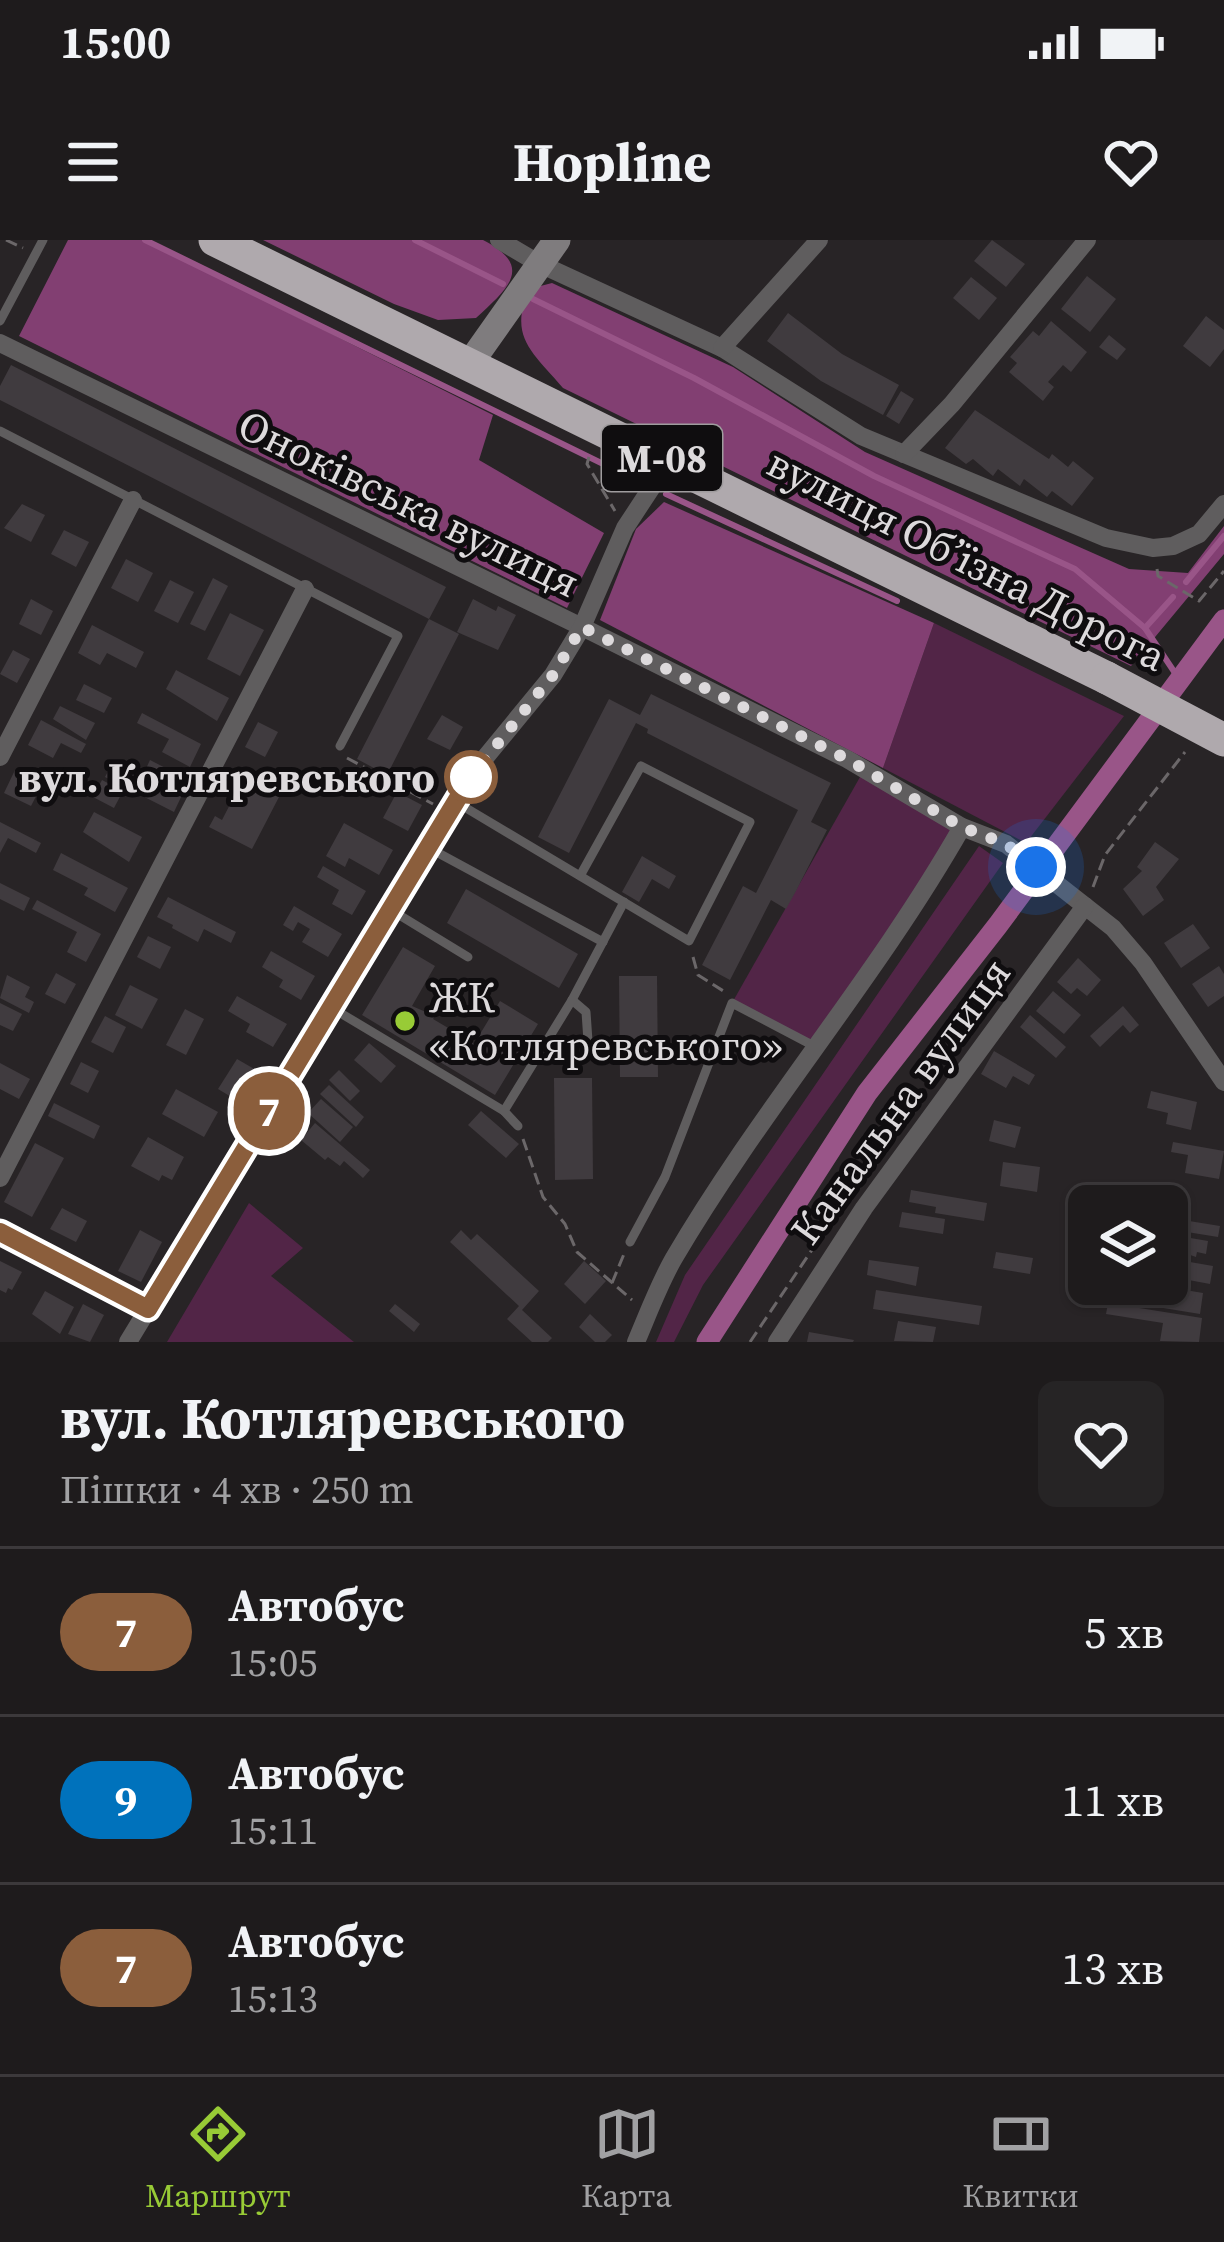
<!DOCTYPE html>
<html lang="uk">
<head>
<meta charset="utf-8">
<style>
  :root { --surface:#1e1b1c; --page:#262425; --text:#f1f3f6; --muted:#a1a1a3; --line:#3c393b; --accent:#98cb36 }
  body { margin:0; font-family:"Source Serif 4",serif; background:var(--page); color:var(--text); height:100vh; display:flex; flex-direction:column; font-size:45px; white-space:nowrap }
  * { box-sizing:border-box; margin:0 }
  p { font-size:39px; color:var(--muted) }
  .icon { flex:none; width:66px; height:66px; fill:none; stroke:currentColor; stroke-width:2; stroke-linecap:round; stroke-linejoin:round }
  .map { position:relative; height:1102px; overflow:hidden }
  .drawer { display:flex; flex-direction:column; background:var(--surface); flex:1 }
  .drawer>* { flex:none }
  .badge { padding:0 24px; border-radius:39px; font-size:42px; line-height:78px }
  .controls { position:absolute; left:1068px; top:945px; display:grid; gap:24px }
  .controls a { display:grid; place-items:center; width:120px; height:120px; border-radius:18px; background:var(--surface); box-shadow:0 3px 9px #0004,0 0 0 3px var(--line); font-size:60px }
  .you { position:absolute; width:60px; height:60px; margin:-30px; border:9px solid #fff; border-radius:50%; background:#1a73e8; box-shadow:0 0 0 18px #1a73e833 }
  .map>.badge { position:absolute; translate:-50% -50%; box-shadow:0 0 0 6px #fff }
  .round { display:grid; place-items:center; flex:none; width:126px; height:126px; border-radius:18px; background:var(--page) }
  .headline { display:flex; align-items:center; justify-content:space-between; height:204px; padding:0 60px }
  h1 { font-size:57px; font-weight:700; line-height:90px }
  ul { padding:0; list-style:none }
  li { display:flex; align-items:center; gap:36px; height:168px; padding:0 60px; border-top:3px solid var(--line) }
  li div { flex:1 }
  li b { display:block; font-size:45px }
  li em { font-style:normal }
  li .badge { min-width:132px; font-weight:700; text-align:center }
  .status { display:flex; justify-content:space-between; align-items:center; height:84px; padding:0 60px; background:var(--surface); direction:ltr }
  .status svg { height:33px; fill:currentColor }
  header { display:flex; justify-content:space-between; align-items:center; height:156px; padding:0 60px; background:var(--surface); font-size:54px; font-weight:700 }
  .dock { display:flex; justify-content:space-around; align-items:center; height:168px; border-top:3px solid var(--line); background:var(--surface); font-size:33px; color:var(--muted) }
  .dock a { display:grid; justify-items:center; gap:6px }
  .dock .on { color:var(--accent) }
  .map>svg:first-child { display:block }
  .green { fill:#522547 }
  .forest { fill:#823f72 }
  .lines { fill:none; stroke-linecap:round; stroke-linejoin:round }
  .stream { stroke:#958; stroke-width:6 }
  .canal { stroke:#958; stroke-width:21 }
  .building { fill:#403b3f }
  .path { stroke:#6b6769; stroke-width:3; stroke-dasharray:12 6; stroke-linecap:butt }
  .lane { stroke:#5f5d5e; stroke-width:9 }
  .street { stroke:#5f5d5e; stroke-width:18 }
  .secondary { stroke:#7f7c7e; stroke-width:27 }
  .highway { stroke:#afa9ad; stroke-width:33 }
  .highway-bridge { stroke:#afa9ad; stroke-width:33 }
  .line-casing { stroke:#fff; stroke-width:27 }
  .line { stroke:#8b5e3c; stroke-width:18 }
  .walk { stroke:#dddadc; stroke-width:12; stroke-dasharray:0 21.6 }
  .stop-dot { fill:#fff; stroke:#8b5e3c; stroke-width:6 }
  .poi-dot { fill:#98cb36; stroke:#0f0d0f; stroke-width:4.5 }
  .labels { text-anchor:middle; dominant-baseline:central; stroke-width:10; stroke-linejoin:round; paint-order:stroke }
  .shield { fill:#0f0d0f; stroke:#9f9c9e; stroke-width:3 }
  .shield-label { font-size:39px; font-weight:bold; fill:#dddadc }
  .street-label { font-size:42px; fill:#dddadc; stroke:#0f0d0f }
  .stop-label { font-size:42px; font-weight:bold; fill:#dddadc; stroke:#0f0d0f; text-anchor:end }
  .poi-label { font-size:42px; fill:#dddadc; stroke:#0f0d0f; text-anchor:start }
</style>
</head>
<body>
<div class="status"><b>15:00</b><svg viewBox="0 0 49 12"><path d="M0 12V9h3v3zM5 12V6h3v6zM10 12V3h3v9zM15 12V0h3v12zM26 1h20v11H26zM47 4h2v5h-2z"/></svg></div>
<header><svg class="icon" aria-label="menu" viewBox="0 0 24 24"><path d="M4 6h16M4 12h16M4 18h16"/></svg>Hopline<svg class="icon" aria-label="heart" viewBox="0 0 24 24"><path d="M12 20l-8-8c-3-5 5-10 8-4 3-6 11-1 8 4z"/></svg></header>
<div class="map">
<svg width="1224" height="1102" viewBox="0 0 1224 1102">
  <rect width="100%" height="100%" fill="#282426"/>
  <g class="green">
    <polygon points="934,383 1124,476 1026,603 883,528"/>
    <polygon points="864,530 962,587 814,806 732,763"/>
    <polygon points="979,606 1003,623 703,1045 674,1102 656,1102 685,1035"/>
    <polygon points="249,963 303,1008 271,1036 354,1102 167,1102"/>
  </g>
  <g class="forest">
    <polygon points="68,0 144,0 493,175 479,220 604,293 567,368 19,96"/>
    <path d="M263,0h220c52,27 25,48 -7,78l-38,2 -44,-16z"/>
    <path d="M552,43l181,84 132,85 264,117 59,4 36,-47v28l-93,112 -568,-278c-30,-36 -55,-50 -34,-99z"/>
    <polygon points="664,262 934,383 883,528 600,380 636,289"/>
  </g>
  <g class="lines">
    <g class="stream">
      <polyline points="145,0 638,241"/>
      <polyline points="415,0 503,44"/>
      <polyline points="533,59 694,138 874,236 1075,329 1145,388 1179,439"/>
      <polyline points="666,254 897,361"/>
      <polyline points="1186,342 1224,296"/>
      <polyline points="1145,388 1173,357"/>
    </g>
    <polyline class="canal" points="707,1102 867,853 998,685 1224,380"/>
  </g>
  <g class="building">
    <polygon points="992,0 1025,24 1006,47 974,21"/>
    <polygon points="1087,36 1116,59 1090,92 1061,69"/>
    <polygon points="971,37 997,58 979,80 953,58"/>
    <polygon points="788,73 842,114 899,145 883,175 821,141 767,101"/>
    <polygon points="1206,76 1224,90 1224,109 1210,127 1183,106"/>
    <polygon points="1051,81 1087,112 1071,132 1063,125 1048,142 1054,147 1043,161 1009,132 1017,123 1010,117 1033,91 1039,96"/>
    <polygon points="1109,95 1126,109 1117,120 1099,107"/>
    <polygon points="11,125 446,347 429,379 459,394 387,535 357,519 429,379 0,160 0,146"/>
    <polygon points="901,151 914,159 899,184 886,176"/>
    <polygon points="975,170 1049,219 1052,214 1068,227 1073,221 1094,238 1072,266 1052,251 1047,257 1024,239 1020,246 998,229 993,236 973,219 966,224 945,208"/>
    <polygon points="22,264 45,275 31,302 4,288"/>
    <polygon points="64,290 89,302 76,327 51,314"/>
    <polygon points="126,319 153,333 138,362 111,348"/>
    <polygon points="213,338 228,346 205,391 190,384"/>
    <polygon points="170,340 194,352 178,383 154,371"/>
    <polygon points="31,359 53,371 41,395 19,384"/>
    <polygon points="473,359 496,371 498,366 516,375 498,410 457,392"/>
    <polygon points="230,373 264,390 240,436 207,419"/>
    <polygon points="92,385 144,412 136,428 107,413 100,425 78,413"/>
    <polygon points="13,410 30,419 17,443 0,434"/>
    <polygon points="176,430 229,458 217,481 166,449"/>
    <polygon points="84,444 112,458 104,473 76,460"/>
    <polygon points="651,454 831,543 811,582 827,590 796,651 786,669 771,660 730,740 702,725 743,646 756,653 798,570 647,493 648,489 636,483 569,613 538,597 609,459 640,475"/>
    <polygon points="60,466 95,483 86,500 53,479"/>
    <polygon points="142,473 201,504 190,527 162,512 169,499 137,483"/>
    <polygon points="442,475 463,487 450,510 427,499"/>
    <polygon points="41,480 86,504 81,513 61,503 53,518 28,505"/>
    <polygon points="258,482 278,492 265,517 245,507"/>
    <polygon points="114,520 143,535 150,520 183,537 176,552 182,555 174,572 105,537"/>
    <polygon points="15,530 43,543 31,566 4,553"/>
    <polygon points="102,540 123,551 114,568 93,557"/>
    <polygon points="240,545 258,554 261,548 279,557 252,609 209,587 215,576 222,580"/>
    <polygon points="397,552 422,565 408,591 383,578"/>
    <polygon points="94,572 142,597 129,622 83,592"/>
    <polygon points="0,582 41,603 36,613 8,598 0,613"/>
    <polygon points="344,583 393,610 379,635 349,618 345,627 326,616"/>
    <polygon points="1155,602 1179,619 1156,647 1164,660 1143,676 1123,649 1142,631 1137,627"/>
    <polygon points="61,613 128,648 115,672 84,655 88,648 53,630"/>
    <polygon points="642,616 676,636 669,649 652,639 639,662 622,652"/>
    <polygon points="323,626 366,651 352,675 332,664 339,650 317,637"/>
    <polygon points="0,643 30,658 24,671 0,659"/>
    <polygon points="466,649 578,714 559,748 447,683"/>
    <polygon points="168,657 236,692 231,703 204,689 198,702 172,688 173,685 157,677"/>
    <polygon points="37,660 101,694 86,722 67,712 77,692 32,669"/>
    <polygon points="294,666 342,694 328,717 302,702 310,689 298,682 293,691 283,685"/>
    <polygon points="1193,684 1210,708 1181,728 1164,703"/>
    <polygon points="148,696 171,707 160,729 137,717"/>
    <polygon points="403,707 435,726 412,766 435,776 433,779 455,792 456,789 474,804 500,761 538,784 495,855 362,775"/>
    <polygon points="271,711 315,736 301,760 279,747 283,740 262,727"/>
    <polygon points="1078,718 1101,740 1087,756 1077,748 1071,754 1057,742"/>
    <polygon points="1219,726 1224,734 1224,756 1208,767 1192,744"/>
    <polygon points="56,733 76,744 65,764 45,754"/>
    <polygon points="7,735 30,747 25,757 34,762 29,773 0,758"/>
    <polygon points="619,736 657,736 658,837 620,837"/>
    <polygon points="130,745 158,759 142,789 115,775"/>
    <polygon points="1053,751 1081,775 1064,794 1036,771"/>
    <polygon points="237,756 287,784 273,807 246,792 250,784 228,771"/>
    <polygon points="0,763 22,774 13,791 0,785"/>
    <polygon points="1123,766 1139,785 1130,793 1123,785 1100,807 1090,796"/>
    <polygon points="185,769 204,779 186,815 166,805"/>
    <polygon points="1030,775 1066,807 1056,818 1020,787"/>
    <polygon points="105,776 126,787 113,813 91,802"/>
    <polygon points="369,803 396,826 381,843 354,820"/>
    <polygon points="994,811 1035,835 1029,845 1013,836 1006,848 981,834"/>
    <polygon points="237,819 261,833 243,864 218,849"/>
    <polygon points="81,822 99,831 88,853 70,844"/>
    <polygon points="0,823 30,839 19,859 0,849"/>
    <polygon points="339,830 360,851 350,861 329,840"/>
    <polygon points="554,838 592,838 593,939 555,940"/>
    <polygon points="329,845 364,877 356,887 320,854"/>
    <polygon points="176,849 218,872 204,897 162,874"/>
    <polygon points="1151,851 1197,862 1191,890 1166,884 1168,873 1147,868"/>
    <polygon points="321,859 353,887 340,902 308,873"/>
    <polygon points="54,863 100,886 94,899 48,876"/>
    <polygon points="481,871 519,904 506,918 468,885"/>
    <polygon points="994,880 1021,887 1015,908 989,901"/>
    <polygon points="315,883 370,930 363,938 344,921 340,926 328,917 325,920 301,900"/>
    <polygon points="148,897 184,917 172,940 162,935 159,941 131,926"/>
    <polygon points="1173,902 1224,911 1219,939 1185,933 1188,915 1171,912"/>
    <polygon points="35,903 64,918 32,977 4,962"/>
    <polygon points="1003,922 1040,927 1037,952 1000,946"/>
    <polygon points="911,950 987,963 984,981 935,973 936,967 909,962"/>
    <polygon points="1158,950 1183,954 1181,969 1156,964"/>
    <polygon points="62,968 87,981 76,1002 50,989"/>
    <polygon points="902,972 945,979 943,994 899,987"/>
    <polygon points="1189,981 1220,986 1218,997 1187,992"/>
    <polygon points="140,990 162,1002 141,1042 118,1031"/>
    <polygon points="461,990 471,1000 477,994 539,1051 522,1070 552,1098 548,1102 532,1102 507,1079 519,1066 450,1002"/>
    <polygon points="1167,994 1208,1001 1206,1014 1197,1012 1196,1017 1167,1007"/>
    <polygon points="996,1012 1033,1018 1030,1034 993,1028"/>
    <polygon points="1167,1018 1213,1026 1210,1044 1167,1036"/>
    <polygon points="869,1020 919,1027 916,1046 867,1035"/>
    <polygon points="0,1021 22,1032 12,1050 8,1048 6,1053 0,1050"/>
    <polygon points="584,1021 606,1041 585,1064 564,1044"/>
    <polygon points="1122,1044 1153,1044 1152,1054 1121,1050"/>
    <polygon points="1161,1046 1203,1053 1200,1074 1157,1067"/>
    <polygon points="876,1050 982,1066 979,1085 873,1069"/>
    <polygon points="45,1051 74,1067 60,1094 32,1074"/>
    <polygon points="1108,1063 1202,1078 1199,1102 1160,1101 1163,1083 1106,1074"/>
    <polygon points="83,1064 104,1075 90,1102 68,1094"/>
    <polygon points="395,1064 420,1084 414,1092 389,1071"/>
    <polygon points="590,1074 612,1095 605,1102 595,1102 579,1087"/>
    <polygon points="898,1081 936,1087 933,1102 894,1101"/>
    <polygon points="809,1092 854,1100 853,1102 807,1102"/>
  </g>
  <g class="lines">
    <g class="path">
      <polyline points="6,0 23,8"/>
      <polyline points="589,217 587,224 615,271"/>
      <polyline points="1157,329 1158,336 1199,361 1224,331"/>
      <polyline points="347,518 433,564"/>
      <polyline points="1093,647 1105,615 1185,512"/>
      <polyline points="693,717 698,735 725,752"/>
      <polyline points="523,899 543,957 565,984 577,1012 632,1060"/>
      <polyline points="883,908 895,891"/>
      <polyline points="612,1043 624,1014"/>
      <polyline points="750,1102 836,974"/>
    </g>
    <g class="lane">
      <polyline points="0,81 43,0"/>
      <polyline points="0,191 398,396 340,506"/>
      <polyline points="456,562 689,701 750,582 641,526 580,636"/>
      <polyline points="429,608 603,702"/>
      <polyline points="391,670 468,717"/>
      <polyline points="572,760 586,772 588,801"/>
      <polyline points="332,768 504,871"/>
      <polyline points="518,886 504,871 572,760 624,662"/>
      <polyline points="630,1002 665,937 732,763 814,806"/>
    </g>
    <g class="street">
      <polyline points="499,0 538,23 722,108 861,196 1106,298 1153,308 1173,306 1199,294 1224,264"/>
      <polyline points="0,103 582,387 847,519 962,587 1006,604 1113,688 1143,723 1224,842"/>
      <polyline points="722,108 819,0"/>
      <polyline points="904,214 952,164 1087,0"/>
      <polyline points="0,517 133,260"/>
      <polyline points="0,938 305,349"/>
      <polyline points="0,992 148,1069"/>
      <polyline points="128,1102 475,530 553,435 582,387 625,288 669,221"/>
      <path d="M636,1102c12,-28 23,-58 38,-84 88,-150 202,-280 288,-431"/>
      <polyline points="777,1102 864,968 1085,666"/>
    </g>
    <polyline class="secondary" points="468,126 557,0"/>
    <polyline class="highway" points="215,0 1107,438"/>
    <polyline class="highway-bridge" points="1107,438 1224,500"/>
  </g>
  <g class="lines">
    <g class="line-casing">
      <polyline id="line" points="0,992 148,1069 475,530"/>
    </g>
    <use href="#line" class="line"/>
    <polyline class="walk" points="471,537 553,435 582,387 847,519 962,587 1006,604 1036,627"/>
  </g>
  <circle class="stop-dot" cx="471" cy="537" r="24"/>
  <circle class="poi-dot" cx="405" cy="781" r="12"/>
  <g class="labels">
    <rect class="shield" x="602" y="185" width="120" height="66" rx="9"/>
    <g class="shield-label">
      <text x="662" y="218">М-08</text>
    </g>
    <g class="street-label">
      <text transform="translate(409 263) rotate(26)">Оноківська вулиця</text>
      <text transform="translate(967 319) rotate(27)">вулиця Обʼїзна Дорога</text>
      <text transform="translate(900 861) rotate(-54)">Канальна вулиця</text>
    </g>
    <g class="stop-label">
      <text x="435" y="537">вул. Котляревського</text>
    </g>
    <g class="poi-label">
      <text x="429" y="757">ЖК<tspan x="429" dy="48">«Котляревського»</tspan></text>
    </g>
  </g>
</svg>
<div class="controls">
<a><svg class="icon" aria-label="layers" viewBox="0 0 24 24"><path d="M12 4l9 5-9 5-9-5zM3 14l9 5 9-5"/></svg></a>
</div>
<div class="you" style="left:1036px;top:627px"></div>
<b class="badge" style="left:269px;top:871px;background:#8b5e3c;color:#fff">7</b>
</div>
<section class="drawer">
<div class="headline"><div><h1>вул. Котляревського</h1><p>Пішки · 4 хв · 250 m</p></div><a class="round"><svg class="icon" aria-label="heart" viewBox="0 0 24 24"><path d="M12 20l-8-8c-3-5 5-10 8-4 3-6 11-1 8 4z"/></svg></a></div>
<ul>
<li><span class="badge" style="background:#8b5e3c;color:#fff">7</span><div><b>Автобус</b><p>15:05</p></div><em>5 хв</em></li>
<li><span class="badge" style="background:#0072bc;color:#fff">9</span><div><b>Автобус</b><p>15:11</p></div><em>11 хв</em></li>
<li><span class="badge" style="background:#8b5e3c;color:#fff">7</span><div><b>Автобус</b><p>15:13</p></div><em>13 хв</em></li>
</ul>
</section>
<nav class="dock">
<a class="on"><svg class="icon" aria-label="directions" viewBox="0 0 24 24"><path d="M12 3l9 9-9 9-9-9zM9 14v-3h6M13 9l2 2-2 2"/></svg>Маршрут</a>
<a><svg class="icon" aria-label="map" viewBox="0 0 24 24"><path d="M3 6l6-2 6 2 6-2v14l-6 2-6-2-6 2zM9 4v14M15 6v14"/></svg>Карта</a>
<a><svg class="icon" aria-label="tickets" viewBox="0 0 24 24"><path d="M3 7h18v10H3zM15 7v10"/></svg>Квитки</a>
</nav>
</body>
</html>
